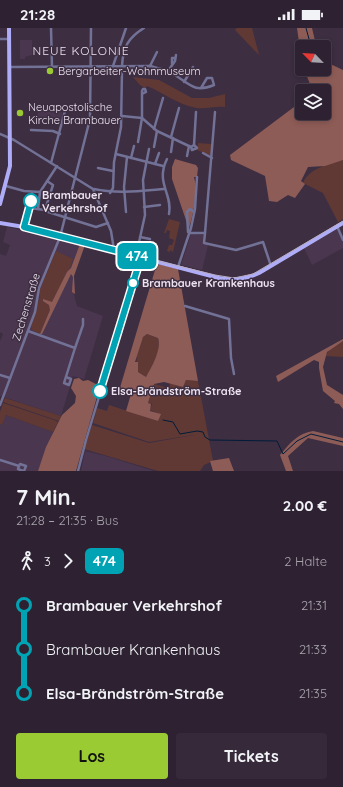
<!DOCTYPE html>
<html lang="de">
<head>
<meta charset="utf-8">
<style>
  :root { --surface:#2e2232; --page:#362a3a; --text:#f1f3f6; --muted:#a7a4ac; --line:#493f4d; --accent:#9bcb33 }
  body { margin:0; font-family:Quicksand,sans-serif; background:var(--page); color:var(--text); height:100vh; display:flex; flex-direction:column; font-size:15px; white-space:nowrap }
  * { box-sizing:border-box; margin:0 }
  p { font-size:13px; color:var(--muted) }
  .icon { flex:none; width:22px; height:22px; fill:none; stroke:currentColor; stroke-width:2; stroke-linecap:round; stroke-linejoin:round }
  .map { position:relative; height:443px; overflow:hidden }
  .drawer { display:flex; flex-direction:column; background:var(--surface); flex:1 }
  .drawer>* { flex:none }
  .badge { padding:0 8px; border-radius:6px; font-size:14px; line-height:26px }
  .needle { width:26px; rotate:295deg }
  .fabs { position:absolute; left:295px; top:12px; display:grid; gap:8px }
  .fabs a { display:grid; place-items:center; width:36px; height:36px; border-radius:4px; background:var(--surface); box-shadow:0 2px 6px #0003,0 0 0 1px var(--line); font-size:20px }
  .map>.badge { position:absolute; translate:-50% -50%; box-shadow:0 0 0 2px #fff }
  .legs { display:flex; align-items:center; gap:6px; height:44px; padding:0 16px; font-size:13px }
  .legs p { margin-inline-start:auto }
  .overview { display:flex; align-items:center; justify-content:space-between; height:68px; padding:0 16px }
  h1 { font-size:22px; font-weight:700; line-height:30px }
  .cta { display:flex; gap:8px; margin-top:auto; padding:8px 16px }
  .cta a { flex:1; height:46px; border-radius:4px; background:var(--accent); color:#111; font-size:16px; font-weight:700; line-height:46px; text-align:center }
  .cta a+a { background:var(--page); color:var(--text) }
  ul { padding:0 16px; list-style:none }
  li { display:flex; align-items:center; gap:14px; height:44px; font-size:15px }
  li i { display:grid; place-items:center; width:6px; height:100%; margin:0 5px; background:currentColor }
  li i::after { content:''; width:10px; height:10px; margin:-5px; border:3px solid; border-radius:50%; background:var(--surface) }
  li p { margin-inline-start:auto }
  li:first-child i { background:linear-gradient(#0000 50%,currentColor 0) }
  li:last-child i { background:linear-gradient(currentColor 50%,#0000 0) }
  .status { display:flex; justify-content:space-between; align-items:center; height:28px; padding:0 20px; background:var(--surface); direction:ltr }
  .status svg { height:11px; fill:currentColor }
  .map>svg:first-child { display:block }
  .built { fill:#4a364f }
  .green { fill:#603935 }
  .forest { fill:#8e5c57; fill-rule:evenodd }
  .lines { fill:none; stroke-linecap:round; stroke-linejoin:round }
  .stream { stroke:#001c3a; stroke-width:1 }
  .minor { stroke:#727196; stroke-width:2.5 }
  .major { stroke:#afacf8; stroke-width:4 }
  .tram { stroke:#b9adbd; stroke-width:1 }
  .line-1-casing { stroke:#fff; stroke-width:9 }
  .line-1 { stroke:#00a3b4; stroke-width:6 }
  .poi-dot { fill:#9bcb33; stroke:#3d2e42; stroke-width:1.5 }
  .stop-1-dot { fill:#fff; stroke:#00a3b4; stroke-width:2 }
  .labels { text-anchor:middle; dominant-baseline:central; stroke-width:3; stroke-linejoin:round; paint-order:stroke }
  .poi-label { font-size:11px; fill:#eee4f1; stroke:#3d2e42; text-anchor:start }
  .stop-label { font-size:11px; font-weight:bold; fill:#eee4f1; stroke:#3d2e42; text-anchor:start }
  .street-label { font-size:11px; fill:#eee4f1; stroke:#3d2e42 }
  .neighbourhood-label { font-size:12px; letter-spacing:1px; fill:#eee4f1; stroke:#3d2e42 }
</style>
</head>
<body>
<div class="status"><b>21:28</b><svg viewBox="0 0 49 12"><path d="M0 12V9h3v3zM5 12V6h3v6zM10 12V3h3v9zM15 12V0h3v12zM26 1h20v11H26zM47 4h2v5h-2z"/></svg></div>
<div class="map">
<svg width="343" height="443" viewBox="0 0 343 443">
  <rect width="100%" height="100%" fill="#3d2e42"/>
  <g class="built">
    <polygon points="20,12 32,12 32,27 25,29 25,31 20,31"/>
    <polygon points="39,83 62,84 62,95 34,94 34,88 37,87"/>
    <polygon points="7,199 84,216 73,246 73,263 77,278 103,288 84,351 73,348 61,388 0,368 0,313 3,306 0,304 0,226 6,228 10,217 3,214"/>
    <polygon points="337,201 343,214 343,220 312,237 304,220"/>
    <polygon points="191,206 203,207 203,216 208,217 202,242 181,237"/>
    <polygon points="6,387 53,404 38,443 0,443 0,396 2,397"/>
    <polygon points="85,423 106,428 154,443 81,443"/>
  </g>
  <g class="green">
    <polygon points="237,0 252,0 259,27 235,2"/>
    <path d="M133,49l26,3 33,18h17l16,-4v13c-10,-1 -19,2 -28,1 -19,-3 -33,-15 -50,-22l-2,2 -5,-3z"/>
    <polygon points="198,115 211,116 211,128 197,122"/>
    <path d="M343,132v59l-5,3 -15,-29 -20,-10c6,-15 26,-19 40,-23z"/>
    <polygon points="169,191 180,194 173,224 170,222 170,224 167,223 169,217 172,217 174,212 169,210 170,203 167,202 166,205 164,205"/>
    <polygon points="56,223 73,231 68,245 67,244 52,275 43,271 49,277 50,282 40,306 32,302 31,299 40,269 39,264"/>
    <path d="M147,306l11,4c4,10 -6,30 -12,39l-8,-5c-3,-10 -2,-32 9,-38z"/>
    <polygon points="343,313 343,329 325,328 330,321"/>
    <polygon points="186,352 198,353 213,433 204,437 200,443 158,443 84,421 92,397 149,415 200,406 149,414 93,395 97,380 107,383 109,377 158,393 160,386 150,382 152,376 148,375 154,356 169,360 170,355 183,359"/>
    <polygon points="5,370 61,388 59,393 3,374"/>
    <polygon points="3,375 54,392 58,394 53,404 6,387 2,397 0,396 0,384"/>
  </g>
  <g class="forest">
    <polygon points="297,0 312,0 316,17 315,19 302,19 302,35"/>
    <polygon points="324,33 343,42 343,132 325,138 308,139 301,153 305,156 295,170 288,167 277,174 269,173 265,148 231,132 230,127 302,73 302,85 324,85 324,63 310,63 310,56 304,41 324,41"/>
    <path d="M175,131l21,6 2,3 -1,9h-3c5,16 -1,36 -5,52l-17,-50v-12z"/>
    <polygon points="80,216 85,217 74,248 75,266 72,264 73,249 71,246 44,302 42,306 40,306 50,282 49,277 43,273 43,271 52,274 67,244 71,240"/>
    <path d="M159,236l19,5 20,112 -12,-1 -3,7 -19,-5 -10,2 -6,19 3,1 -1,7 11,3 -3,7 -32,-10 5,-17 -12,-3 36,-121h1zM147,306l11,4c4,10 -6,29 -12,39l-8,-5v-10h-3l8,-25z"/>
    <polygon points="343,311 343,313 327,324 323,339 327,357 343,367 343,381 339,376 334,375 335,373 323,363 319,340 319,334 314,332 278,354 276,348"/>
    <polygon points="79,350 83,353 88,352 100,358 76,443 38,443 46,419 62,387 75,375 76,368 71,360 74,351"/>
    <path d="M313,403l30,7v8l-35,-8 -20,18 5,15h-7l-6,-16c9,-11 18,-22 33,-24z"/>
    <polygon points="229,430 234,443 213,443 210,433"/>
  </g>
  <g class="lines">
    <g class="stream">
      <polyline points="306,0 309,11 309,19"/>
      <polyline points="163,392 173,394 180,406 197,403 203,404 205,409 210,412 277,413 283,426 297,413 311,406 343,414"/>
    </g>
    <g class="minor">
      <polyline points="51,0 52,39"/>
      <polyline points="0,11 9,11"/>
      <polyline points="172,36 172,30 175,30"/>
      <polyline points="113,38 126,0"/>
      <path d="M122,38c1,-19 6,-28 22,-38"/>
      <polyline points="150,38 157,24"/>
      <path d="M10,39l140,-1c7,2 14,3 21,7 18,9 21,21 43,12l-2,-7h-5l-6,10"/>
      <polyline points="168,43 175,33 176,27"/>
      <polyline points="184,54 193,39"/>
      <polyline points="122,88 142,90 157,103 191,119 192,122 197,120 194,117 191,119"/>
      <polyline points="154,101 163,70"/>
      <polyline points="31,102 53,103 60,106"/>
      <polyline points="0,106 14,112 93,161 111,203 114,222"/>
      <polyline points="171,109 179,80"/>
      <polyline points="138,114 142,90 142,63 143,61 145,61 146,64 142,66"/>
      <polyline points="194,117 196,84"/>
      <polyline points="154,119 157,103"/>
      <polyline points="171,124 173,110"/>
      <polyline points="203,125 212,130"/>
      <polyline points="116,126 163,138"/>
      <polyline points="187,128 189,118"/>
      <polyline points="131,130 134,118"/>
      <path d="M167,131c-12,24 6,35 2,55"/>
      <polyline points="51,135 65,83"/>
      <polyline points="155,136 159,125"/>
      <polyline points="98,140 113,143"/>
      <polyline points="6,158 24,163 40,164"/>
      <path d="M94,161c23,5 46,2 70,0"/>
      <polyline points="32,165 30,180 45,182 45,183 96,199 108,195"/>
      <polyline points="110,165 113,160 114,134 121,99 122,42"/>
      <polyline points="144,179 160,177"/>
      <polyline points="38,181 40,164 57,138"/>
      <polyline points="45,182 53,157 47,153"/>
      <polyline points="126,184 124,159 127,129"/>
      <polyline points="337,198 343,212"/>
      <polyline points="188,204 187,184 190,181 194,184"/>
      <polyline points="189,205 205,205 215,84"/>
      <polyline points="205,205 204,215 236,222 263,214 271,238"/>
      <polyline points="140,209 150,211"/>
      <polyline points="136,228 145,187 143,152 149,121"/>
      <polyline points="178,239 191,200 195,181 197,149"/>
      <polyline points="185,278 229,291 231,330 234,346"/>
      <polyline points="28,303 75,320 64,355 69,357 71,351 66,349"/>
      <polyline points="75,320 83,297 83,291"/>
      <polyline points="0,347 10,350"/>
      <polyline points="0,377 35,284 39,260 60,209 90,91 91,0"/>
      <polyline points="0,432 19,438 20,436 26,438 24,443"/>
      <polyline points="19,438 18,441 23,443"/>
      <polyline points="78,443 86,412 141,230"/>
    </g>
    <g class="major">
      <polyline points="0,176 10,138 9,0"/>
      <path d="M0,195l24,4 195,51c15,3 27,1 40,-5l84,-50"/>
    </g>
    <g class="tram">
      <path d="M29,168c-3,23 -14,29 15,37"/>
      <polyline points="40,204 215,247 234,250 253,246 343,193"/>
    </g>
  </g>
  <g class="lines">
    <g class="line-1-casing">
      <polyline id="line-1" points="31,173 24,199 141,229 100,363"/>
    </g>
    <use href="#line-1" class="line-1"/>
  </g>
  <g class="poi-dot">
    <circle cx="50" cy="43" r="4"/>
    <circle cx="20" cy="85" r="4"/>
  </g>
  <g class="stop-1-dot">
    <circle cx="31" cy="173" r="7"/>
    <circle cx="133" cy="255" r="5"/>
    <circle cx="100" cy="363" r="7"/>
  </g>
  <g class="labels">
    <g class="poi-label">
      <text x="58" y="43">Bergarbeiter-Wohnmuseum</text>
      <text x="28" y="79">Neuapostolische<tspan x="28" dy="13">Kirche Brambauer</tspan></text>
    </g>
    <g class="stop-label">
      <text x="42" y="167">Brambauer<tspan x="42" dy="13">Verkehrshof</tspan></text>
      <text x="142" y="255">Brambauer Krankenhaus</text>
      <text x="111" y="363">Elsa-Brändström-Straße</text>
    </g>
    <g class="street-label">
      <text transform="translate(26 279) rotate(-73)">Zechenstraße</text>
    </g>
    <g class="neighbourhood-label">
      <text x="81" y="22">NEUE KOLONIE</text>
    </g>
  </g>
</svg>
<div class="fabs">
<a><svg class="needle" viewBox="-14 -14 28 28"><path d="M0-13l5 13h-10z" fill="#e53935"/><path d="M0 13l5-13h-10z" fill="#a7a4ac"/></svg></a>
<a><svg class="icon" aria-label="layers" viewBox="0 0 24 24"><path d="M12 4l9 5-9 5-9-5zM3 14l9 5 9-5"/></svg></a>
</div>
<b class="badge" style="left:137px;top:228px;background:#00a3b4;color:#fff">474</b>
</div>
<section class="drawer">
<div class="overview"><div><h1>7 Min.</h1><p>21:28 – 21:35 · Bus</p></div><b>2.00 €</b></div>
<div class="legs"><svg class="icon" aria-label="walk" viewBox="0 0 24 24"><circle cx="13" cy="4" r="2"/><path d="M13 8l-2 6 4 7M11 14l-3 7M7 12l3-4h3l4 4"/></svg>3<svg class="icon" aria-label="forward" viewBox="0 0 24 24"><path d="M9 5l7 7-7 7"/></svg><b class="badge" style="background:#00a3b4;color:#fff">474</b><p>2 Halte</p></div>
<ul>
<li><i style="color:#00a3b4"></i><b>Brambauer Verkehrshof</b><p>21:31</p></li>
<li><i style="color:#00a3b4"></i><span>Brambauer Krankenhaus</span><p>21:33</p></li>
<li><i style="color:#00a3b4"></i><b>Elsa-Brändström-Straße</b><p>21:35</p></li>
</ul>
<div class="cta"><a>Los</a><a>Tickets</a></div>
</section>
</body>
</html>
